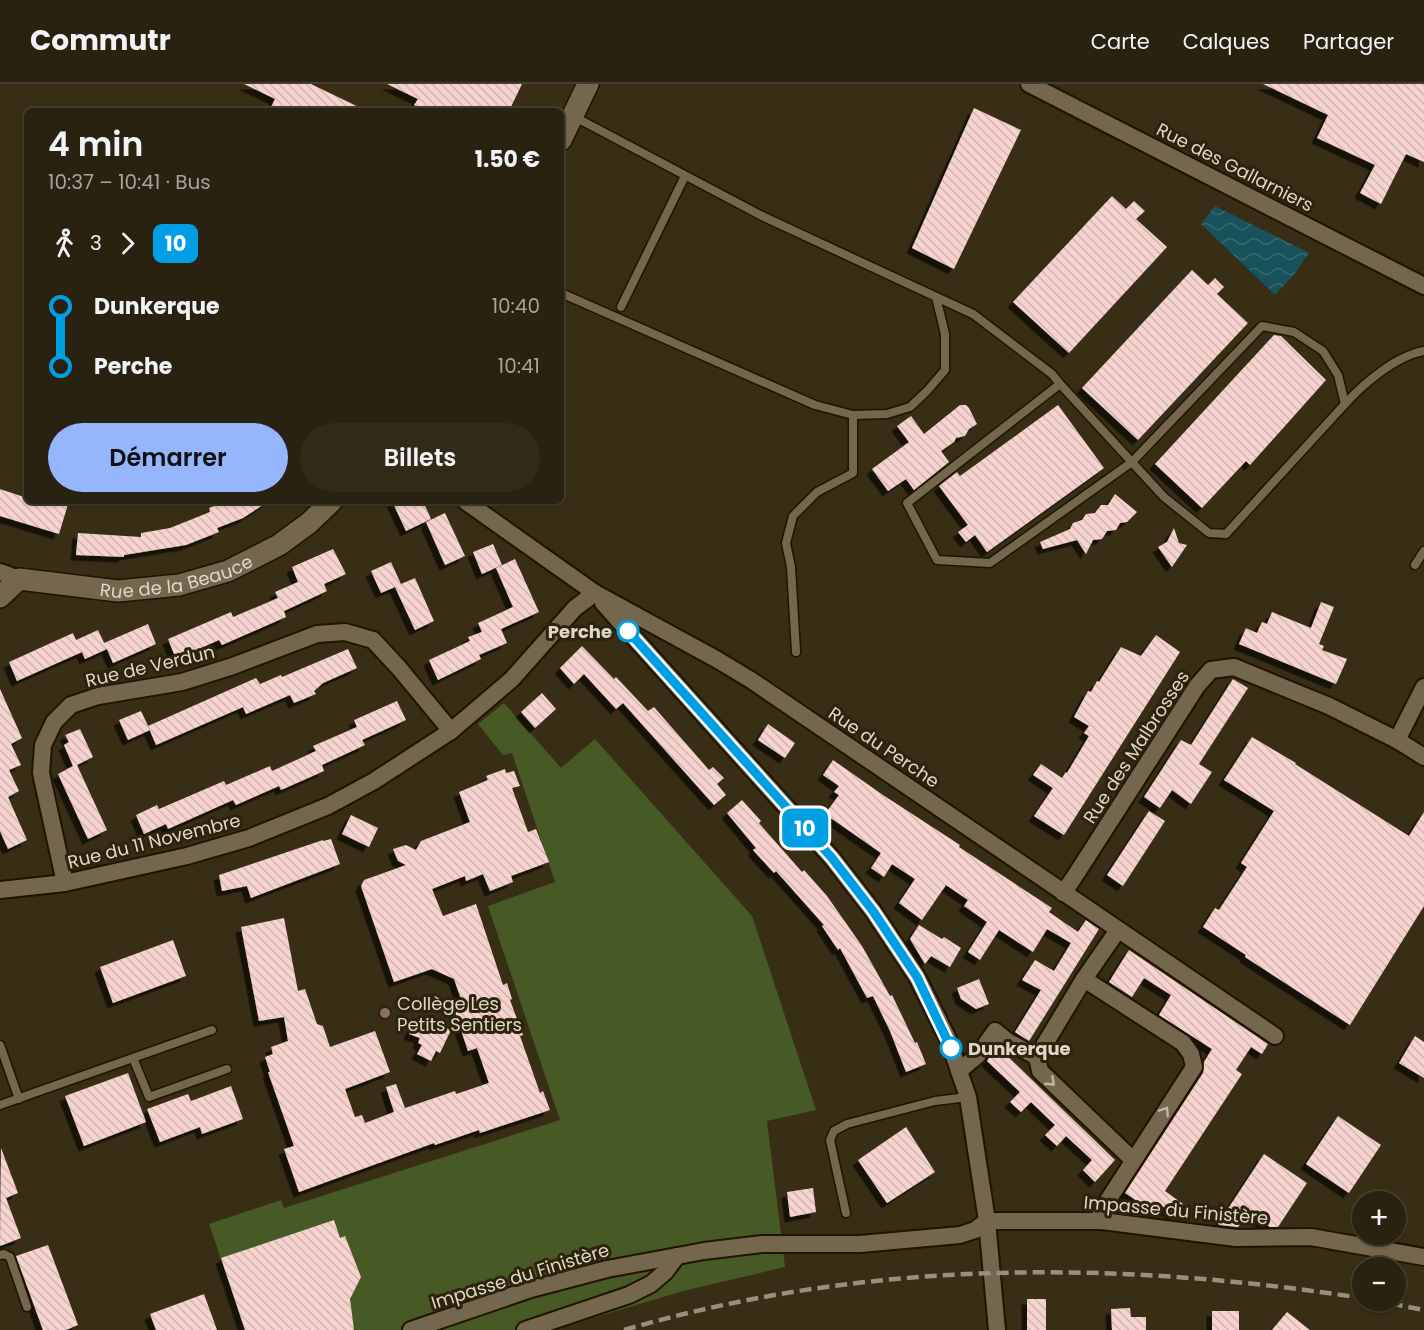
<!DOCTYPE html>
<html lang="fr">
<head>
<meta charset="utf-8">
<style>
  :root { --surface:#2a2210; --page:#322a19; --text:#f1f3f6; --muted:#a5a49f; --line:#463f30; --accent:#95b6fd }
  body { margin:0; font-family:Poppins,sans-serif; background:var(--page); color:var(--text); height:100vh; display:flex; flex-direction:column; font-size:22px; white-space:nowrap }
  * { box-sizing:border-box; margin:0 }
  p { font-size:20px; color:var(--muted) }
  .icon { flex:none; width:33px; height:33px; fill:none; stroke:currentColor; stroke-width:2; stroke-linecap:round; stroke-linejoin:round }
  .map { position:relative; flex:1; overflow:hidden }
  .side { position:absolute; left:24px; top:24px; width:540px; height:396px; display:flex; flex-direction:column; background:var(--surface); border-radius:9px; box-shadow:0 2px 4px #0004,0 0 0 2px var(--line) }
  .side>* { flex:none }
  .badge { padding:0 12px; border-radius:9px; font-size:21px; line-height:39px }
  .tools { position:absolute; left:1352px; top:1107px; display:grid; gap:12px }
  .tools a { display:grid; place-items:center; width:54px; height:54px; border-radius:50%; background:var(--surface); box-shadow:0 2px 4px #0004,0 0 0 2px var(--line); font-size:30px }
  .map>.badge { position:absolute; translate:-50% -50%; box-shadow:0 0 0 3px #fff }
  .legs { display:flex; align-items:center; gap:9px; height:66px; padding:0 24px; font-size:20px }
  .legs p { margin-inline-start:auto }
  .head { display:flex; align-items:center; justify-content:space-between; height:102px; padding:0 24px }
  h1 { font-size:33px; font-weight:600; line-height:45px }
  .action { display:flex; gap:12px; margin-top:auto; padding:12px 24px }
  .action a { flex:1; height:69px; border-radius:36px; background:var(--accent); color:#111; font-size:24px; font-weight:600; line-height:69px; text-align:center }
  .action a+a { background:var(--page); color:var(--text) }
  ul { padding:0 24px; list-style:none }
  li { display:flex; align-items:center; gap:21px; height:60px; font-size:22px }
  li i { display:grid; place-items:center; width:9px; height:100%; margin:0 8px; background:currentColor }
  li i::after { content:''; width:15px; height:15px; margin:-8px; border:4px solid; border-radius:50%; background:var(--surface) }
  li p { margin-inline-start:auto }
  li:first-child i { background:linear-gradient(#0000 50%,currentColor 0) }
  li:last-child i { background:linear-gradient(currentColor 50%,#0000 0) }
  header { display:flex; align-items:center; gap:36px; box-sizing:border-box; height:84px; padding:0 30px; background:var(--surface); border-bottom:2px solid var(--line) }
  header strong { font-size:28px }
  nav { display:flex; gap:33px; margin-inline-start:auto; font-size:21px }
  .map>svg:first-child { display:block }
  .grass { fill:#475a25 }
  .water { fill:url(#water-waves) }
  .building { fill:url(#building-back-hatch); filter:url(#shadow) }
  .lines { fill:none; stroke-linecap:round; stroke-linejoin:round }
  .service-casing { stroke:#1f1500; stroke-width:11 }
  .minor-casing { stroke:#1f1500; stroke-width:20 }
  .tertiary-casing { stroke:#1f1500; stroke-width:24 }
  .service { stroke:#74674e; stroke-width:8 }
  .minor { stroke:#74674e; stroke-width:16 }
  .tertiary { stroke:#74674e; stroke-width:21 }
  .rail { stroke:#988f7d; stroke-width:4.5; stroke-dasharray:12 6; stroke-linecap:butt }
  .oneway { stroke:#bfb6a5 }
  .line-1-casing { stroke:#fff; stroke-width:14 }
  .line-1 { stroke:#009fe3; stroke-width:9 }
  .stop-1-dot { fill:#fff; stroke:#009fe3; stroke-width:3 }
  .education-dot { fill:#8d6e63; stroke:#2e230b; stroke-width:2 }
  .labels { text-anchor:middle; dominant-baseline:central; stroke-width:6; stroke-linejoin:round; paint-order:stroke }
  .street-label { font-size:18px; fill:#dfd8ca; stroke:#2e230b }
  .stop-label { font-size:18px; font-weight:bold; fill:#dfd8ca; stroke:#2e230b; text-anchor:end }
  .poi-label { font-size:18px; fill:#dfd8ca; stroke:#2e230b; text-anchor:start }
</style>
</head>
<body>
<header>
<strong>Commutr</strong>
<nav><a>Carte</a><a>Calques</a><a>Partager</a></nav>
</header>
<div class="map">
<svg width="1424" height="1246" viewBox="0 0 1424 1246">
  <defs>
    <pattern id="water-waves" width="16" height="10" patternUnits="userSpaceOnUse" patternTransform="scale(1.5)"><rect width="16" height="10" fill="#18525b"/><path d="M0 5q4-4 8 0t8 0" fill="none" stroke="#396a71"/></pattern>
    <pattern id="building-back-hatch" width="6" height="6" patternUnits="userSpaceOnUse" patternTransform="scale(1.5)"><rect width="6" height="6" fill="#f6d3cf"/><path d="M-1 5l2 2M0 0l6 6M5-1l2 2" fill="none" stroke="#d2b6b2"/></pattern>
    <filter id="shadow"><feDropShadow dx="-5.5" dy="5.5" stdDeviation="0" flood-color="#0009"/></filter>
  </defs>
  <rect width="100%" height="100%" fill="#382d15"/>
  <polygon class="grass" points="504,619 561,684 595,655 752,832 816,1026 767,1037 785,1183 683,1207 553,1246 245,1246 209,1140 281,1116 284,1124 560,1036 488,822 555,798 512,669 503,671 478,640"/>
  <polygon class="water" points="1215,122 1309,169 1293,192 1275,211 1201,140"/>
  <g class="building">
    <polygon points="244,0 311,0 367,27 269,27 275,15"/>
    <polygon points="387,0 522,0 509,27 427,27 414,21 418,15"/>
    <polygon points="1263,0 1424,0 1424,78 1406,70 1381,120 1360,109 1375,81 1317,54 1328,31"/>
    <polygon points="974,24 1021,46 954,185 912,164"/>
    <polygon points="1112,112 1126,125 1134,117 1145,127 1136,135 1167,163 1069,269 1013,218"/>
    <polygon points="1192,186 1208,201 1215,194 1224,203 1217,210 1248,239 1138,356 1082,304"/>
    <polygon points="1274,251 1281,252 1326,296 1250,381 1246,377 1202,424 1155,380"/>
    <polygon points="960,321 966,321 969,324 977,340 969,345 965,352 956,354 954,358 941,367 949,378 914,406 906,395 888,407 872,385 909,358 897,342 911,332 924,350"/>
    <polygon points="1058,321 1104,384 987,468 975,451 966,458 958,448 968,441 939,402 957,388 960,392"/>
    <polygon points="0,405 27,414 27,417 69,417 59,450 0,432"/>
    <polygon points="1115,410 1137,428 1127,438 1120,439 1116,446 1107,447 1102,455 1093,456 1086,470 1077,456 1043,465 1040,458 1070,445 1073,439 1082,436 1086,430 1095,429 1101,421 1108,421"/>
    <polygon points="226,417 269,417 243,434 217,444 219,448 186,461 124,471 124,473 76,471 78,449 141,453 141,449 170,444 210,428 209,424"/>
    <polygon points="392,417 423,417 431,435 406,447"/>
    <polygon points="445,429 465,472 445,481 426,438"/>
    <polygon points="1174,444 1179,459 1187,461 1172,483 1158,463 1167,458"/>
    <polygon points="493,460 502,481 482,490 473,468"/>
    <polygon points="333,465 346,490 324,500 327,507 284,527 286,533 222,561 219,556 176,575 168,555 231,528 233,533 278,514 275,508 298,498 292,483"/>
    <polygon points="515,475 539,528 501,545 507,559 479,571 481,575 438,596 429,576 470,557 468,553 482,548 478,539 513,523 496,484"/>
    <polygon points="391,478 401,500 415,494 434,537 415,546 395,503 381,509 371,487"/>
    <polygon points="1321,518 1334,523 1319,560 1324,562 1322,566 1347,575 1336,600 1239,560 1246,544 1257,549 1262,538 1267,540 1272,528 1311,544"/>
    <polygon points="148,540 156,560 113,579 107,565 85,575 82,568 17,597 9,578 73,549 76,556 98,546 107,565 104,559"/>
    <polygon points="1156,551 1180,568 1064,751 1034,732 1053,704 1033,691 1041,680 1062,694 1066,688 1067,689 1089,652 1084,649 1089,642 1074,633 1088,607 1091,608 1097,597 1099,598 1121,563 1141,572"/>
    <polygon points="582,562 614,595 616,593 648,627 654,623 709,686 713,683 724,694 717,700 726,711 714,721 623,619 616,625 584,590 574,600 560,584"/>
    <polygon points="348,565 357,584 323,599 314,607 316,610 294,619 290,611 246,630 243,623 156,661 148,642 256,594 260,600 281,591 282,593"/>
    <polygon points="1233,595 1248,604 1199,680 1212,688 1191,720 1172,706 1160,724 1144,713 1181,656 1191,661"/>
    <polygon points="0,605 22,654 11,660 21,681 9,686 19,707 8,713 27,756 8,765 0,747"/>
    <polygon points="542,609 556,625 535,644 521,628"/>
    <polygon points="397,617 406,636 362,656 365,661 322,681 324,687 281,706 279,702 236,721 233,716 168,745 166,740 144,750 136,731 157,721 159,725 224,697 226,701 270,682 272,687 316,667 313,662 357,643 354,636"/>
    <polygon points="141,627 150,646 128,656 119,636"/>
    <polygon points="768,640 795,659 785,674 758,656"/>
    <polygon points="80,645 93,673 77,681 107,746 88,755 58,690 73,682 64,661 69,658 65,651"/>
    <polygon points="1252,653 1296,679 1295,680 1409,752 1424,728 1424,822 1350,941 1245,873 1246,871 1203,843 1215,824 1219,826 1247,783 1241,779 1274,727 1224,696"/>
    <polygon points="833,676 883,711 960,761 959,763 1052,824 1049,828 1078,848 1086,836 1099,845 1029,957 1015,948 1041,906 1022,896 1035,876 1054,887 1071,859 1047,845 1033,868 999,846 980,876 968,868 987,838 964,822 968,816 946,801 922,836 899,819 915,795 892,780 884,793 871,784 881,769 825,730 839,711 834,708 839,702 823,691"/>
    <polygon points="505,685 506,689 514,687 520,702 512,704 528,748 536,745 549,778 511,792 513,798 490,807 483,790 466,797 465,792 432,805 443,832 476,820 503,901 507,899 512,915 510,916 523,951 520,952 540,1009 543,1007 550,1026 480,1049 479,1046 435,1061 434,1059 299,1108 284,1065 294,1062 268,988 270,988 265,973 273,970 271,963 288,957 284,933 259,937 241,843 284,834 298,907 305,905 317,940 323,942 330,963 375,947 390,988 345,1005 355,1033 362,1031 365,1039 394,1028 386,1003 396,1000 405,1024 455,1007 456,1010 489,999 477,964 468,967 452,919 461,915 454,895 432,885 394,898 361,802 364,796 406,781 398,777 393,765 406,761 416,766 421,757 470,738 459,708 488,696 486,692"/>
    <polygon points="742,716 761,737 759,739 802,788 804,786 827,812 862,862 890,912 892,911 915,959 917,958 926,980 906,988 890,947 873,912 867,914 840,864 838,866 822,842 824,841 776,787 774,789 753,766 756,764 727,729"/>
    <polygon points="1149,727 1165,737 1123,802 1107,791"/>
    <polygon points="351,731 378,744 369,763 342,750"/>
    <polygon points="331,755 340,780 251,814 247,802 222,807 219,791 323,756 323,757"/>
    <polygon points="919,841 942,855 944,853 961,864 950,883 931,872 925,880 910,855"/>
    <polygon points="173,856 186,892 113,919 100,883"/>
    <polygon points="1129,866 1268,960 1262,970 1251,963 1236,986 1242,990 1165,1107 1183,1120 1174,1131 1157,1118 1152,1127 1125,1109 1203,989 1204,978 1212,965 1159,931 1171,911 1144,894 1132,913 1109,898"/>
    <polygon points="979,895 989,920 976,925 961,915 957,904"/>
    <polygon points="416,935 426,940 428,935 451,946 440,969 436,967 431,977 417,970 422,961 418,959 420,954 409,950"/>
    <polygon points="1415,952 1424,958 1424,994 1399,979"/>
    <polygon points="997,962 1115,1076 1095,1098 1083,1086 1092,1076 1066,1052 1057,1062 1045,1051 1055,1041 1031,1018 1021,1028 1010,1018 1020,1008 987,977"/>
    <polygon points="128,989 146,1038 84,1062 65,1012"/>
    <polygon points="231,1002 243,1035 202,1050 200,1043 160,1058 147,1025 188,1010 191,1017"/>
    <polygon points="1338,1032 1381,1061 1349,1109 1306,1080"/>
    <polygon points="906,1043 935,1088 887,1119 858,1076"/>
    <polygon points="1,1064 18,1109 6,1114 21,1154 0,1162"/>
    <polygon points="1264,1070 1307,1099 1278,1143 1270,1143 1248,1129 1238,1143 1220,1141 1218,1140"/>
    <polygon points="813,1104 816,1128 790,1133 787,1108"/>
    <polygon points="334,1136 340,1154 345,1152 361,1193 350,1215 354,1246 245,1246 221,1174"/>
    <polygon points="48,1161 78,1241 66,1246 43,1246 16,1172"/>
    <polygon points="204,1210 217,1246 156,1246 150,1230"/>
    <rect x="1027" y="1215" width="19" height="31"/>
    <polygon points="1130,1224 1131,1233 1146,1233 1146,1246 1112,1246 1111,1225"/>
    <rect x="1212" y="1227" width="27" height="19"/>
    <polygon points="1287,1228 1310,1246 1272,1246"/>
  </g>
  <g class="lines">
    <g class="service-casing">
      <g id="service">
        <polyline points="573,32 762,132 973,230 1052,290 1060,300 1164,413 1209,449 1226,450 1345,320 1338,291 1323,267 1294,248 1262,242 1132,378 990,479 937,476 907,419 1060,300"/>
        <polyline points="561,209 815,321 853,331 887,330 910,323 927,307 945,286 945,250 936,213"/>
        <polyline points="621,223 685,92"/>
        <path d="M1345,320c19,-21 51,-48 79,-53"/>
        <polyline points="1415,481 1424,467"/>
        <polyline points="796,568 791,483 786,459 793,432 817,408 853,389 853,331"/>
        <polyline points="0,961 19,1015"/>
        <polyline points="133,974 149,1013 227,985"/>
        <polyline points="0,1021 212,946"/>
        <polyline points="846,1129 830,1056 834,1047 847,1040 935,1017 968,1013"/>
        <polyline points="0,1171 4,1170 10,1173 27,1223"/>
      </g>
    </g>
    <g class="minor-casing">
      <g id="minor">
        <polyline points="1029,0 1424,202"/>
        <polyline points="465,417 595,509 716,575 751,596 1275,952"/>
        <polyline points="0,488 19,495"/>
        <polyline points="603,519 832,774 873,827 917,893 948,955 968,1013 987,1137 997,1246"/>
        <polyline points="1397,656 1424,603"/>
        <polyline points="65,799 41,689 43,661 54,638 71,621 98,612 182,598 233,582 317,550 345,548 373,556 399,584 451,647"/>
        <polyline points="0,806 65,799 187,772 249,754 328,722 374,697 451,647 512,595 575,524 595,509"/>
        <polyline points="1063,809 1073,795 1197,602 1211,586 1234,583 1329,622 1397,656 1424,673"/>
        <polyline points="1118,846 1084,895 1037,973 1040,987 1133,1076"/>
        <polyline points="1084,895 1183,959 1191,970 1194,983 1101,1127 1102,1137"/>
        <polyline points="959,987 978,971 995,947 1007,957 1037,973"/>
        <polyline points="411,1246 531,1205 607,1185 704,1167 762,1160 860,1160 960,1151 975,1146 987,1137 1102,1137 1236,1154 1311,1153 1424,1173"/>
        <polyline points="525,1246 629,1211 651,1200 665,1188 677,1172"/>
      </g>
    </g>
    <g class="tertiary-casing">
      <g id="tertiary">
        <polyline points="561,56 588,0"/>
        <path id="s1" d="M0,513l19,-18 99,12 61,-6 49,-14 51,-26 30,-22 23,-22"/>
      </g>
    </g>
    <use href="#service" class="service"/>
    <use href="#minor" class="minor"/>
    <use href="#tertiary" class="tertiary"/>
    <g class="rail">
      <polyline points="1373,1216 1424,1226"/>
      <path d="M624,1246c244,-71 489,-70 738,-32"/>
    </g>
  </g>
  <defs><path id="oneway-chevron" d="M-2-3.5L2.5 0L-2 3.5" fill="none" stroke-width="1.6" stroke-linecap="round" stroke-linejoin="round" transform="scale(1.5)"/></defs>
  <g class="oneway">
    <use href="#oneway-chevron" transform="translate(1051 998) rotate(43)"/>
    <use href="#oneway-chevron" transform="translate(1165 1027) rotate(-57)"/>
  </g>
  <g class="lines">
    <g class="line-1-casing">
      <polyline id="line-1" points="628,547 832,774 873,827 917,893 951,964"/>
    </g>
    <use href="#line-1" class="line-1"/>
  </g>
  <g class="stop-1-dot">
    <circle cx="628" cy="547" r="10"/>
    <circle cx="951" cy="964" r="10"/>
  </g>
  <circle class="education-dot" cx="385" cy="929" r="6"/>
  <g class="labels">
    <g class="street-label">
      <text transform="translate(1235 83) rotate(27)">Rue des Gallarniers</text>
      <text stroke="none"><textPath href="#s1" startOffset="186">Rue de la Beauce</textPath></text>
      <text transform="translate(150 582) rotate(-13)">Rue de Verdun</text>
      <text transform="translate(884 663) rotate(34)">Rue du Perche</text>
      <text transform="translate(1136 663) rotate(-57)">Rue des Malbrosses</text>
      <text transform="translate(154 757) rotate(-14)">Rue du 11 Novembre</text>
      <text transform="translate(1176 1126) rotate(5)">Impasse du Finistère</text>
      <text transform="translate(520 1192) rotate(-17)">Impasse du Finistère</text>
    </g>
    <g class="stop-label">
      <text x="612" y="547">Perche</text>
      <text x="968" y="964" text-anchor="start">Dunkerque</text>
    </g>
    <g class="poi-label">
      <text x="397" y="919">Collège Les<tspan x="397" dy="21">Petits Sentiers</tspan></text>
    </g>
  </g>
</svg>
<div class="tools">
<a>+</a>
<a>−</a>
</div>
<b class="badge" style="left:805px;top:744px;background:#009fe3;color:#fff">10</b>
<section class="side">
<div class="head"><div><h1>4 min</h1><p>10:37 – 10:41 · Bus</p></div><b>1.50 €</b></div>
<div class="legs"><svg class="icon" aria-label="walk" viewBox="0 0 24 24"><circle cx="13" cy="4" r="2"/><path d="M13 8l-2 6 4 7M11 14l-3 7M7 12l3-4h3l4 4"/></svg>3<svg class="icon" aria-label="forward" viewBox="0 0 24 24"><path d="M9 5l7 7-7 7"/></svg><b class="badge" style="background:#009fe3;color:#fff">10</b></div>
<ul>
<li><i style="color:#009fe3"></i><b>Dunkerque</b><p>10:40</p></li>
<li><i style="color:#009fe3"></i><b>Perche</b><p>10:41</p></li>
</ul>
<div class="action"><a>Démarrer</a><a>Billets</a></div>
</section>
</div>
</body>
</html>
